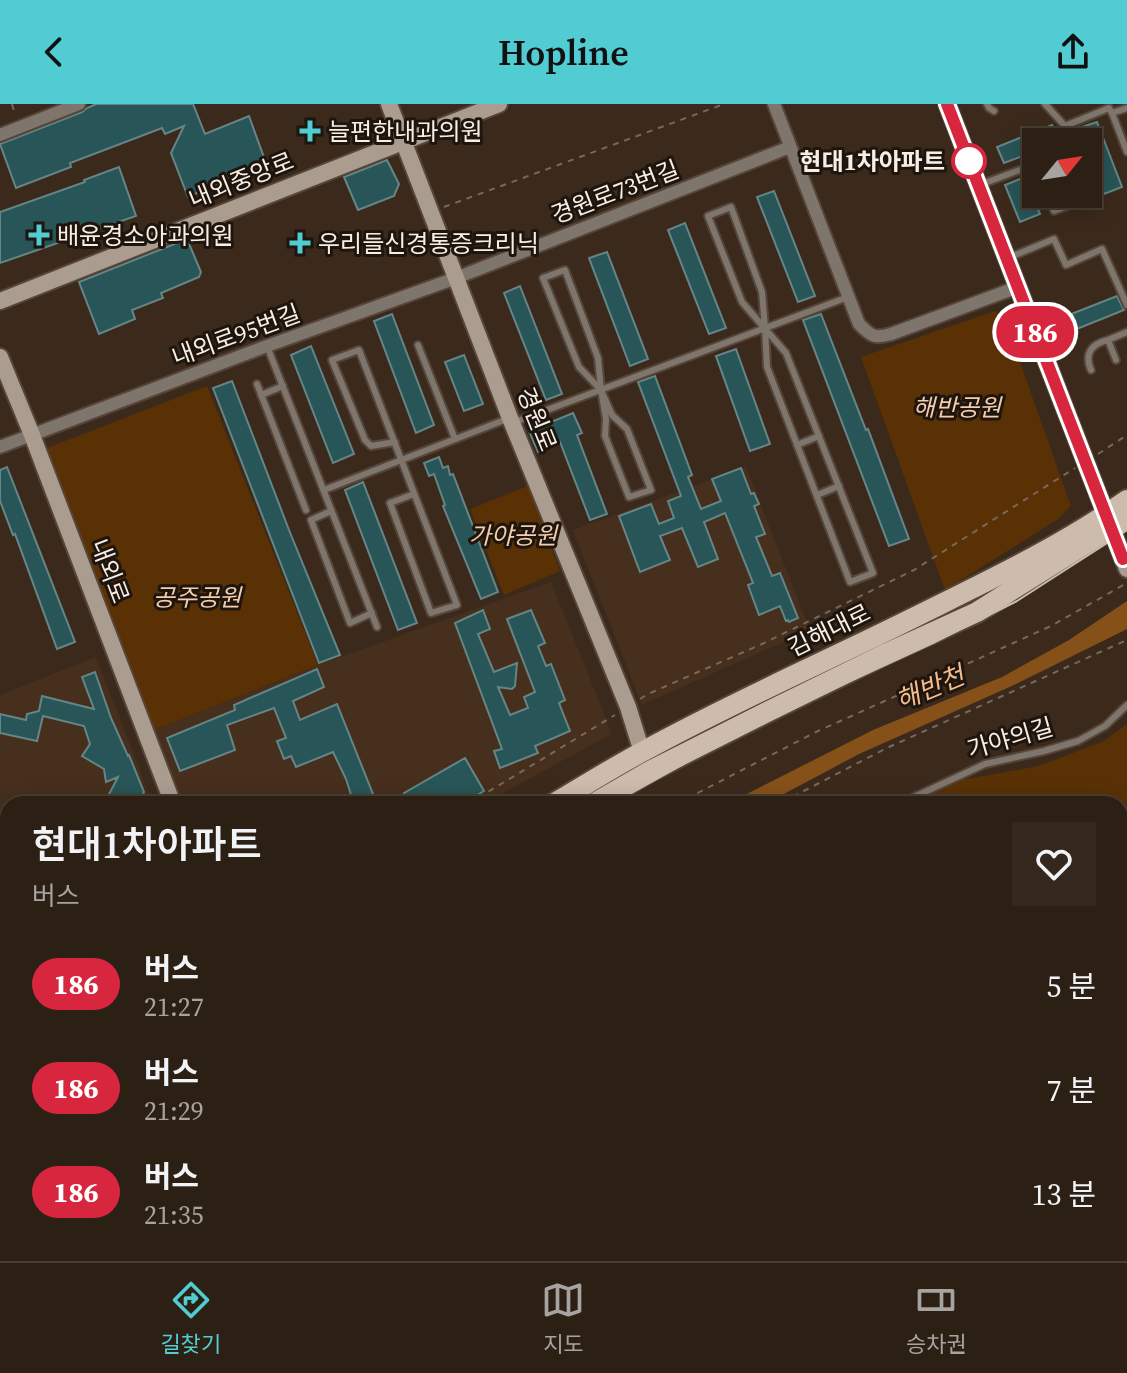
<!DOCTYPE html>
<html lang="ko">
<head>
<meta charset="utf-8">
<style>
  :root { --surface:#2c2015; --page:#34281e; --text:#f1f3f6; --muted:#a6a3a0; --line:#483e34; --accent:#51ccd2 }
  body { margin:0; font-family:"Source Serif 4","Noto Sans KR",serif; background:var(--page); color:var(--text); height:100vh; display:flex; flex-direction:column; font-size:30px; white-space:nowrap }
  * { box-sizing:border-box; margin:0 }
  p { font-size:26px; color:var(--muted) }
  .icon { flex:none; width:44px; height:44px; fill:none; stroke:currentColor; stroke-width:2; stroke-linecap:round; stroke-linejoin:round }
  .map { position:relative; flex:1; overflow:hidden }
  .side { position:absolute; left:0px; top:692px; width:1128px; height:466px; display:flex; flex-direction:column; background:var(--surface); border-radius:24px 24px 0 0; box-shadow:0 4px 20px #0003,0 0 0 2px var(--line) }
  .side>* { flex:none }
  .badge { padding:0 16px; border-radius:26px; font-size:28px; line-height:52px }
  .needle { width:52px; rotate:60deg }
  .controls { position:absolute; left:1022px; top:24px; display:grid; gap:16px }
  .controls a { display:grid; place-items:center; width:80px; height:80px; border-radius:0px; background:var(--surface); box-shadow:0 4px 20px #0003,0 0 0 2px var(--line); font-size:40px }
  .map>.badge { position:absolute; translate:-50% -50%; box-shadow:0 0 0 4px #fff }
  .round { display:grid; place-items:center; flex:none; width:84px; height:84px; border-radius:0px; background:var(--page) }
  .summary { display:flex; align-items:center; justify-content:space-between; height:136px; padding:0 32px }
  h1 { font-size:38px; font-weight:600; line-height:60px }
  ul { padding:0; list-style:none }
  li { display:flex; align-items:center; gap:24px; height:104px; padding:0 32px }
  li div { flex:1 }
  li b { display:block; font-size:30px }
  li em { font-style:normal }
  li .badge { min-width:88px; font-weight:700; text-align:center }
  header { display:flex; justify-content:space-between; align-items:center; height:104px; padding:0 32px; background:var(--accent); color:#111; font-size:36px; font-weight:600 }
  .menu { display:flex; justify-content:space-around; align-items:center; height:112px; border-top:2px solid var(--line); background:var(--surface); font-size:22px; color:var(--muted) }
  .menu a { display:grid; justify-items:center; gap:4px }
  .menu .current { color:var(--accent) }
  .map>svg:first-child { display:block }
  .built { fill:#462f1c }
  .green { fill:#593105 }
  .water { fill:#865019 }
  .building { fill:#285557; stroke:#668587; stroke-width:2 }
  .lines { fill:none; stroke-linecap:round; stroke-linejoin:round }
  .lane-casing { stroke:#564538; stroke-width:10 }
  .street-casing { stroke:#564538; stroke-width:16 }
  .secondary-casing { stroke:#564538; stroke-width:20 }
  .primary-casing { stroke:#564538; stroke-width:24 }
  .path { stroke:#78685c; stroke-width:2; stroke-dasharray:6 6; stroke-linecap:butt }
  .lane { stroke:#7e756d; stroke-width:6 }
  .street { stroke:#7e756d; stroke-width:12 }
  .secondary { stroke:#ab9c90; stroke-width:16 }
  .primary { stroke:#cdbbab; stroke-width:20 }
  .tram { stroke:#c8bbb0; stroke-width:2 }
  .line-casing { stroke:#fff; stroke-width:18 }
  .line { stroke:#d7263d; stroke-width:12 }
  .poi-dot { fill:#51ccd2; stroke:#1d150e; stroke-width:3 }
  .stop-dot { fill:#fff; stroke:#d7263d; stroke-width:4 }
  .labels { text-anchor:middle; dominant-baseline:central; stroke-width:6; stroke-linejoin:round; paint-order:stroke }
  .poi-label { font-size:24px; fill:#f9eee4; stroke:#1d150e; text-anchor:start }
  .stop-label { font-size:24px; font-weight:bold; fill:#f9eee4; stroke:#1d150e; text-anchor:end }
  .street-label { font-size:24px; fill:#f9eee4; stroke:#1d150e }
  .park-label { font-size:24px; font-style:italic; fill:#f4cdad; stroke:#1d150e }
  .water-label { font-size:26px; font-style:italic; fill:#f6bc8b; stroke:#1d150e }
</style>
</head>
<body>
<header><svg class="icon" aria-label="back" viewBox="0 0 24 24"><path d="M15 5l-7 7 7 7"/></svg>Hopline<svg class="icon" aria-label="share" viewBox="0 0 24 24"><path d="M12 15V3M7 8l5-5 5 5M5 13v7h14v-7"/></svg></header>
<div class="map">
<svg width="1127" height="1157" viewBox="0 0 1127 1157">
  <rect width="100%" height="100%" fill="#3b2a1c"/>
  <g class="built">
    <polygon points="746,363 810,526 642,601 573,426"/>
    <polygon points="551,478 612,630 482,700 183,700 154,626 318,561"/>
    <polygon points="96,553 153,700 8,700 8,798 0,801 0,591"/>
  </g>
  <g class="green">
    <polygon points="995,207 1006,219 1071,402 1058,415 945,486 861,253"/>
    <polygon points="207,282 318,561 154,626 47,344"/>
    <polygon points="528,382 560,467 504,491 470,405"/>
    <polygon points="1127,620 1127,857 1120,861 1120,700 911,700 951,678 1039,662 1104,637"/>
    <polygon points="684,1150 881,1150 885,1157 674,1157"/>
  </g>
  <polygon class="water" points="1127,497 1127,525 1014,581 859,650 765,700 727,700 873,626 1002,573 1069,536"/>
  <g class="building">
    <polygon points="96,0 193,0 205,30 249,12 266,59 188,93 171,49 184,22 165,30 162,24 70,59 71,63 16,84 0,40 82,8 87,4"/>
    <polygon points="1097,18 1122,83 1104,90 1088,48 1088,38 1084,38 1079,24"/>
    <polygon points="1052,21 1059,38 1036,38 1036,47 1004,59 997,43"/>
    <polygon points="387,56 399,80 394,92 358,106 344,73"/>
    <polygon points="119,63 136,112 0,159 0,108 85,78 84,76"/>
    <polygon points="1025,73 1040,110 1020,118 1005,81"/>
    <polygon points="774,87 815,192 798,198 757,93"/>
    <polygon points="685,119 726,224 709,230 668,126"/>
    <polygon points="187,135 201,168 199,173 161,189 163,194 132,206 135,215 99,230 79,178"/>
    <polygon points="607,148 648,255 630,262 589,154"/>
    <polygon points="520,182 562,290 546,296 504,189"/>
    <polygon points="1117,192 1124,206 1067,229 1061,214"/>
    <polygon points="392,210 434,321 416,329 374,217"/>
    <polygon points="821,210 866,326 868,325 909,435 889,442 803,216"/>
    <polygon points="311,242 354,350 333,359 291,251"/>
    <polygon points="736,245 770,340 750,347 716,252"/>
    <polygon points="464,251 483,300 464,307 445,258"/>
    <polygon points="655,272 692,371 688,373 701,405 721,397 712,375 741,364 751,390 754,389 759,400 754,402 765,430 756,433 772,472 780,469 798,514 789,518 788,516 786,517 780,502 759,511 748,481 753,479 725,409 704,418 718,455 698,463 682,424 660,432 670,456 640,468 619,412 651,400 659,420 674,414 668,397 681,392 638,278"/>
    <polygon points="232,277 289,426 340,551 319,559 213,284"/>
    <polygon points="573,309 582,329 577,331 607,410 590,416 560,338 538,348 529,327"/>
    <polygon points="439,353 443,364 448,362 450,371 453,370 498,488 481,495 443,402 445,401 434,370 429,372 424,359"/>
    <polygon points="7,363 75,538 57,545 15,430 13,431 0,397 0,366"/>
    <polygon points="363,378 417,519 398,526 345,386"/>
    <polygon points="483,506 490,525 478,530 494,568 517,559 515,582 512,585 498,583 510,611 528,604 524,593 535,588 507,515 531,506 545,539 538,542 546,562 551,560 565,596 559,599 570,627 535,642 538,649 500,664 494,647 502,645 455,519"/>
    <polygon points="317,565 324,583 293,597 300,616 337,600 377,700 354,700 346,675 333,648 296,663 291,652 284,655 277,637 286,634 274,604 227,621 235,646 180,667 167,634 235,606 234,601"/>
    <polygon points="95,568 111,614 128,652 129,651 144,688 138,700 118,700 106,696 118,673 106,678 104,665 82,652 90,640 84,622 43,612 37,637 0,629 0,610 26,616 27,610 39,607 42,592 94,605 82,573"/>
    <polygon points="465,654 484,687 462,700 411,700 404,689"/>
  </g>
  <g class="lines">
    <g class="lane-casing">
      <g id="lane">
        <polyline points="987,0 989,4 994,7"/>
        <polyline points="1045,0 1065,22"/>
        <polyline points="1112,9 1127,48"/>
        <polyline points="1069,38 1065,22 1109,4 1112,9 1127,4"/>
        <polyline points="982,80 1036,60"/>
        <polyline points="1048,90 1054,107 1080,97 1077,90"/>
        <polyline points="1008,154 1054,135 1066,161 1102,145 1127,201"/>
        <polyline points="765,224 762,188 731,103 708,112 742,198 786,249 873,469 850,478 767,263 765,224"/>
        <polyline points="418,241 455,335"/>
        <polyline points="267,242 377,523"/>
        <polyline points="1116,256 1108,236 1127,228"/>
        <path d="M1091,266c-7,-16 0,-26 17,-30"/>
        <polyline points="257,280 306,406"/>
        <polyline points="601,286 598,254 565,166 543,174 579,263 601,286 612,311 627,325 651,386 629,393 605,332 606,315 601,286"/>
        <polyline points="261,291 283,282"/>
        <polyline points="515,318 848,193"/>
        <polyline points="395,338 371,342 365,336 332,256 359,246 457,501 431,509 390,399 414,390"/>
        <polyline points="797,341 819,332"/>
        <polyline points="324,386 507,315"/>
        <polyline points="817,391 839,382"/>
        <polyline points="331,407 311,416 350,519 372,509"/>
        <polyline points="899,700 985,660 1044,647 1078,637 1105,622 1127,601"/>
        <polyline points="0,987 8,1007"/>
        <polyline points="194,1157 205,1150"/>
      </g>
    </g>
    <g class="street-casing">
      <g id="street">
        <path d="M774,0l85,220c12,12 15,15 32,10l127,-47"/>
        <polyline points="0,31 79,0"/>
        <polyline points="0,343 267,242 456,174 790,43"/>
        <polyline points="1120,884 1127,879"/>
        <polyline points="1120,1005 1127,1018"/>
        <polyline points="1120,1044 1127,1040"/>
        <polyline points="362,1150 367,1157"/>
        <polyline points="501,1150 507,1157"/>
        <polyline points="1034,1150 1038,1157"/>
        <polyline points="889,1156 901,1150"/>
        <polyline points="653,1157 663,1150"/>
      </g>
    </g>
    <g class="secondary-casing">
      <g id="secondary">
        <polyline points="389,0 510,314 628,603 642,648"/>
        <polyline points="947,0 1127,465"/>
        <polyline points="0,197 499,0"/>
        <polyline points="0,253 32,331 173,700"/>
        <polyline points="0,822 8,819"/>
        <polyline points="24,1150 37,1157"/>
        <polyline points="0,1154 7,1157"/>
      </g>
    </g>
    <g class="primary-casing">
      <g id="primary">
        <path d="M553,700c29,-17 59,-36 89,-52 87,-48 178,-88 267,-132 74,-37 150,-72 218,-120"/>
        <polyline points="593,700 650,667 767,608 887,549 977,508 1127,414"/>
        <polyline points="0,1102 8,1094"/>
        <polyline points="0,1129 8,1121"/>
      </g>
    </g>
    <g class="path">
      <polyline points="12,0 15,10"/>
      <polyline points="444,103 724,0"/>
      <polyline points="1098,350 1127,331"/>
      <polyline points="640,595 648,590 762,540 914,466 1075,364"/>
      <polyline points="468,700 615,611"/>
      <polyline points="676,700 816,628 1051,522 1127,479"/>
      <polyline points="783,700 796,691 889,643 1127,536"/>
      <polyline points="0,1051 8,1044"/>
      <polyline points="113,1157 120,1150"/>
    </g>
    <use href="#lane" class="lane"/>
    <use href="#street" class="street"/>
    <use href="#secondary" class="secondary"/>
    <use href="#primary" class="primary"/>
    <g class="tram">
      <polyline points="612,700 748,624 933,539 1017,497 1127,426"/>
      <polyline points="0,1148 8,1141"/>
    </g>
  </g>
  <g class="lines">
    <g class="line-casing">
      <polyline id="line" points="947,0 1123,455"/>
    </g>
    <use href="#line" class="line"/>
  </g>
  <g class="poi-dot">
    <path d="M306 15h8v8h8v8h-8v8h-8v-8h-8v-8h8z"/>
    <path d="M35 119h8v8h8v8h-8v8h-8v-8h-8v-8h8z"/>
    <path d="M296 127h8v8h8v8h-8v8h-8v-8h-8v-8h8z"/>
  </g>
  <circle class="stop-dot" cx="969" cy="57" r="16"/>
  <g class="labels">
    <g class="poi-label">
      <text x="328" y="27">늘편한내과의원</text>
      <text x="57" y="131">배윤경소아과의원</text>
      <text x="318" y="139">우리들신경통증크리닉</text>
    </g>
    <g class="stop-label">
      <text x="945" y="57">현대1차아파트</text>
    </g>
    <g class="street-label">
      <text transform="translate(241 76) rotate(-22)">내외중앙로</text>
      <text transform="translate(615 88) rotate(-21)">경원로73번길</text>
      <text transform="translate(236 231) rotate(-20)">내외로95번길</text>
      <text transform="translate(537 315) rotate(68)">경원로</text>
      <text transform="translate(110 467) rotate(69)">내외로</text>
      <text transform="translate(829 526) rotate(-26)">김해대로</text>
      <text transform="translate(1010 634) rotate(-16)">가야의길</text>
    </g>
    <g class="park-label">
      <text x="957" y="303">해반공원</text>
      <text x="513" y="431">가야공원</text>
      <text x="197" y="493">공주공원</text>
    </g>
    <g class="water-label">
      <text transform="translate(930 584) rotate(-23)">해반천</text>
    </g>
  </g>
</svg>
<div class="controls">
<a><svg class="needle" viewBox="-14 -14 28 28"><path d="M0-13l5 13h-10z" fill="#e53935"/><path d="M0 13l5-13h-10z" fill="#a6a3a0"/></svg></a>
</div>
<b class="badge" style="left:1035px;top:228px;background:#d7263d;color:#fff">186</b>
<section class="side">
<div class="summary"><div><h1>현대1차아파트</h1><p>버스</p></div><a class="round"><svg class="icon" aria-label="heart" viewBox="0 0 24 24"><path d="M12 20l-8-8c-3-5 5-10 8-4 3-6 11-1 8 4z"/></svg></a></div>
<ul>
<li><span class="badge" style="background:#d7263d;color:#fff">186</span><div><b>버스</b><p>21:27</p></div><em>5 분</em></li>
<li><span class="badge" style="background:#d7263d;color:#fff">186</span><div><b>버스</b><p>21:29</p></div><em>7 분</em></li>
<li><span class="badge" style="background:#d7263d;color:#fff">186</span><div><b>버스</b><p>21:35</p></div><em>13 분</em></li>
</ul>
</section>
</div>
<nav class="menu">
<a class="current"><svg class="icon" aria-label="directions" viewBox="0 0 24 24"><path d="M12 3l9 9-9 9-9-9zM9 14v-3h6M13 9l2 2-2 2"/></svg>길찾기</a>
<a><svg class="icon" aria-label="map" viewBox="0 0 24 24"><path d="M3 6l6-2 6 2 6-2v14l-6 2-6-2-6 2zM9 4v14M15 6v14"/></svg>지도</a>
<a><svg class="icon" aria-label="tickets" viewBox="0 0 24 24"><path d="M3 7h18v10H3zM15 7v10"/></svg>승차권</a>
</nav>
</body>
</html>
